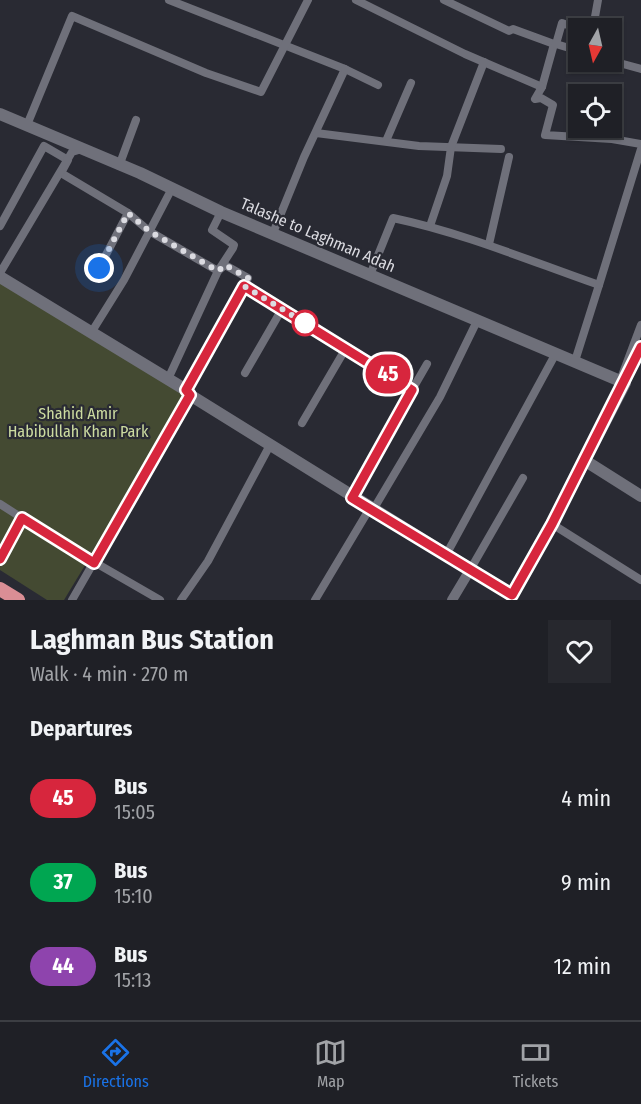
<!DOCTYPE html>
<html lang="en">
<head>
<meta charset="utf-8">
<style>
  :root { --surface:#1f2026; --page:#27282e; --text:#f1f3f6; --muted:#a1a3a7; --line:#3c3e43; --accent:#1a73e8 }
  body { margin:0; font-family:"Fira Sans Condensed",sans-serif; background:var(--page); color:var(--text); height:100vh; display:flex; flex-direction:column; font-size:22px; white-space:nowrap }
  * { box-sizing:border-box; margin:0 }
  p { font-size:20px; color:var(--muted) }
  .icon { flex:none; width:33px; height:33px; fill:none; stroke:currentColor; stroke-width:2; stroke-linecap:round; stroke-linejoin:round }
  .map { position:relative; height:600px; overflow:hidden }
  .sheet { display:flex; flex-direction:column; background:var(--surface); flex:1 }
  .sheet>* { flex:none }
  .badge { padding:0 12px; border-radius:20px; font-size:21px; line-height:39px }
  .needle { width:39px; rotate:188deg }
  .buttons { position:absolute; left:568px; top:18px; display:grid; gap:12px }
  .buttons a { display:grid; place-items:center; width:54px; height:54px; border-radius:0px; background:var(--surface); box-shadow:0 2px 4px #0004,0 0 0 2px var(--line); font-size:30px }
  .you { position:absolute; width:30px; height:30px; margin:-15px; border:4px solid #fff; border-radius:50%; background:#1a73e8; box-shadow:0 0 0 9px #1a73e833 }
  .map>.badge { position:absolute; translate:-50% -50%; box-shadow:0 0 0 3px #fff }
  h2 { padding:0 30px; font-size:22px; line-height:54px }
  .round { display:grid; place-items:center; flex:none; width:63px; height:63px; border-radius:0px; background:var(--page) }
  .head { display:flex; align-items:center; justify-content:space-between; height:102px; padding:0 30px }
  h1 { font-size:28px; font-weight:700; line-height:45px }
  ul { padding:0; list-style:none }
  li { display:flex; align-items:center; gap:18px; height:84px; padding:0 30px }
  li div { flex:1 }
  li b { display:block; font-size:22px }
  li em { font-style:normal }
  li .badge { min-width:66px; font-weight:700; text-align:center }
  .dock { display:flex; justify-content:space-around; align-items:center; height:84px; border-top:2px solid var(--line); background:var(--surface); font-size:16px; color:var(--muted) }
  .dock a { display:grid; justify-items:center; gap:3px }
  .dock .current { color:var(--accent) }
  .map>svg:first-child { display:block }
  .green { fill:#444a32 }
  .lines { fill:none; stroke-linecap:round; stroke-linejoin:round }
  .minor { stroke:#6f707a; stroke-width:8 }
  .tertiary { stroke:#6f707a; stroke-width:10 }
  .secondary { stroke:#6f707a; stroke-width:12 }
  .trunk { stroke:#da8e95; stroke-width:14 }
  .line-casing { stroke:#fff; stroke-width:14 }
  .line { stroke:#d7263d; stroke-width:9 }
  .walk { stroke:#dbdbe1; stroke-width:6; stroke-dasharray:0 10.8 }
  .stop-dot { fill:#fff; stroke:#d7263d; stroke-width:3 }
  .labels { text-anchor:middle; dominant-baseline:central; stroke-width:4.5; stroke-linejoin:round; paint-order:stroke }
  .street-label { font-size:16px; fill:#dbdbe1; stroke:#292a33 }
  .park-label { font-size:16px; fill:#ccdba0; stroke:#292a33 }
</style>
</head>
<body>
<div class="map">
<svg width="641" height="600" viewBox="0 0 641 600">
  <rect width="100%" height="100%" fill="#292a33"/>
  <polygon class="green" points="0,283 188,395 64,600 47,600 0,570"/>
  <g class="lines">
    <g class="minor">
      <polyline points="169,0 345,69 304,157 273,233"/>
      <polyline points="356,0 465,54 542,87 554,44 513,29 509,31 444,0"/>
      <polyline points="593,28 598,0"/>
      <polyline points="579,29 562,23 556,44 579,51"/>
      <polyline points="612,61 641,69"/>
      <polyline points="345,69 378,85"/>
      <polyline points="542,87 535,99 541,98 553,105 545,135 612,139 641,144"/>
      <polyline points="27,125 72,16 206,73 261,92 308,0"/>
      <polyline points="316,133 419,146 501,149"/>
      <polyline points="386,141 411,83"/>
      <polyline points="119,166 136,120"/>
      <polyline points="0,226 44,146 68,160 61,173 128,213 149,231 218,271 225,265 248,278 244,286 412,390 352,498"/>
      <polyline points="430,226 447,176 451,147 484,62"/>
      <polyline points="489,244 509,157"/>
      <polyline points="99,268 128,213"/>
      <polyline points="0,273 72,152 82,149"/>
      <path d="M370,275l23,-57c71,15 137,43 206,67l-24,76"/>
      <polyline points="599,285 641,149"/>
      <polyline points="91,333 124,280 169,194"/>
      <polyline points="245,373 282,309"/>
      <polyline points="168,379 218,271 233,248 234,245 212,230 221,212"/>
      <polyline points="620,381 641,325"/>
      <polyline points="625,383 641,347"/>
      <polyline points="186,390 244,286"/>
      <polyline points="412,390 427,364"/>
      <polyline points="302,423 346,348"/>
      <polyline points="0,504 63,544 160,600"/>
      <polyline points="373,510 440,397 477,321"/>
      <polyline points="552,524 641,580"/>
      <polyline points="446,555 556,353"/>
      <polyline points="0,559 22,518"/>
      <polyline points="470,570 523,478"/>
      <polyline points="72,600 190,395"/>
      <polyline points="181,600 208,561 269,447"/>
      <polyline points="315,600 370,508"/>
    </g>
    <polyline class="tertiary" points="452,600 470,570"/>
    <g class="secondary">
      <polyline points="0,114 140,173 221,212 625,383 552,524 512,595 190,395 186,390 0,277"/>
      <polyline points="584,460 641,496"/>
    </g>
    <polyline class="trunk" points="0,589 18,600"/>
  </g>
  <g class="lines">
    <g class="line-casing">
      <polyline id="line" points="0,559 22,518 94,563 190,395 186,390 244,286 412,390 352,498 512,595 552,524 641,347"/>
    </g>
    <use href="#line" class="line"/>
    <polyline class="walk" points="99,268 128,213 149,231 218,271 225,265 248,278 244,286 305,323"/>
  </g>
  <circle class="stop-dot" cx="305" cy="323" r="12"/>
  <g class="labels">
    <g class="street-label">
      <text transform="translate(318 235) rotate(23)">Talashe to Laghman Adah</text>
    </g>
    <g class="park-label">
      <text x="78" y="413">Shahid Amir<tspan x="78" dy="18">Habibullah Khan Park</tspan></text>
    </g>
  </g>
</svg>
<div class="buttons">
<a><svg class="needle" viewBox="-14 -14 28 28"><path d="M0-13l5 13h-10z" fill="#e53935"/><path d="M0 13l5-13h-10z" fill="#a1a3a7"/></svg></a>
<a><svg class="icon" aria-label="locate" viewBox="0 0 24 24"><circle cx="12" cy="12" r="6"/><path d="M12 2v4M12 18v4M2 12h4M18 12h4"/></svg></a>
</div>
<div class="you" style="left:99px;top:268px"></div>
<b class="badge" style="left:388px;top:374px;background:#d7263d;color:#fff">45</b>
</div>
<section class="sheet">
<div class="head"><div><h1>Laghman Bus Station</h1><p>Walk · 4 min · 270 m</p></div><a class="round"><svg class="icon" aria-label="heart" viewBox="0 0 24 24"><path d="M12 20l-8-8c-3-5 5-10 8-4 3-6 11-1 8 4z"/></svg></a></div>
<h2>Departures</h2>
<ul>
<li><span class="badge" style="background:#d7263d;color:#fff">45</span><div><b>Bus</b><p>15:05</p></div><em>4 min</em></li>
<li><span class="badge" style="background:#00a651;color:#fff">37</span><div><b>Bus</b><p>15:10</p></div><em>9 min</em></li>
<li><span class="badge" style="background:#8e44ad;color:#fff">44</span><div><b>Bus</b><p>15:13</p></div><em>12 min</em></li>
</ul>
</section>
<nav class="dock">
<a class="current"><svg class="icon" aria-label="directions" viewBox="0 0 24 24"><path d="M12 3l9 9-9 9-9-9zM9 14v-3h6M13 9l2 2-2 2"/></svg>Directions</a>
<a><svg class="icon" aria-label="map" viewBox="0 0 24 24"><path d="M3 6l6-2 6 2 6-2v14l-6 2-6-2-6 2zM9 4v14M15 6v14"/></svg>Map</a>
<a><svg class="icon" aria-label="tickets" viewBox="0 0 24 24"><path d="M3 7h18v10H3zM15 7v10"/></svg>Tickets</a>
</nav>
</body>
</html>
